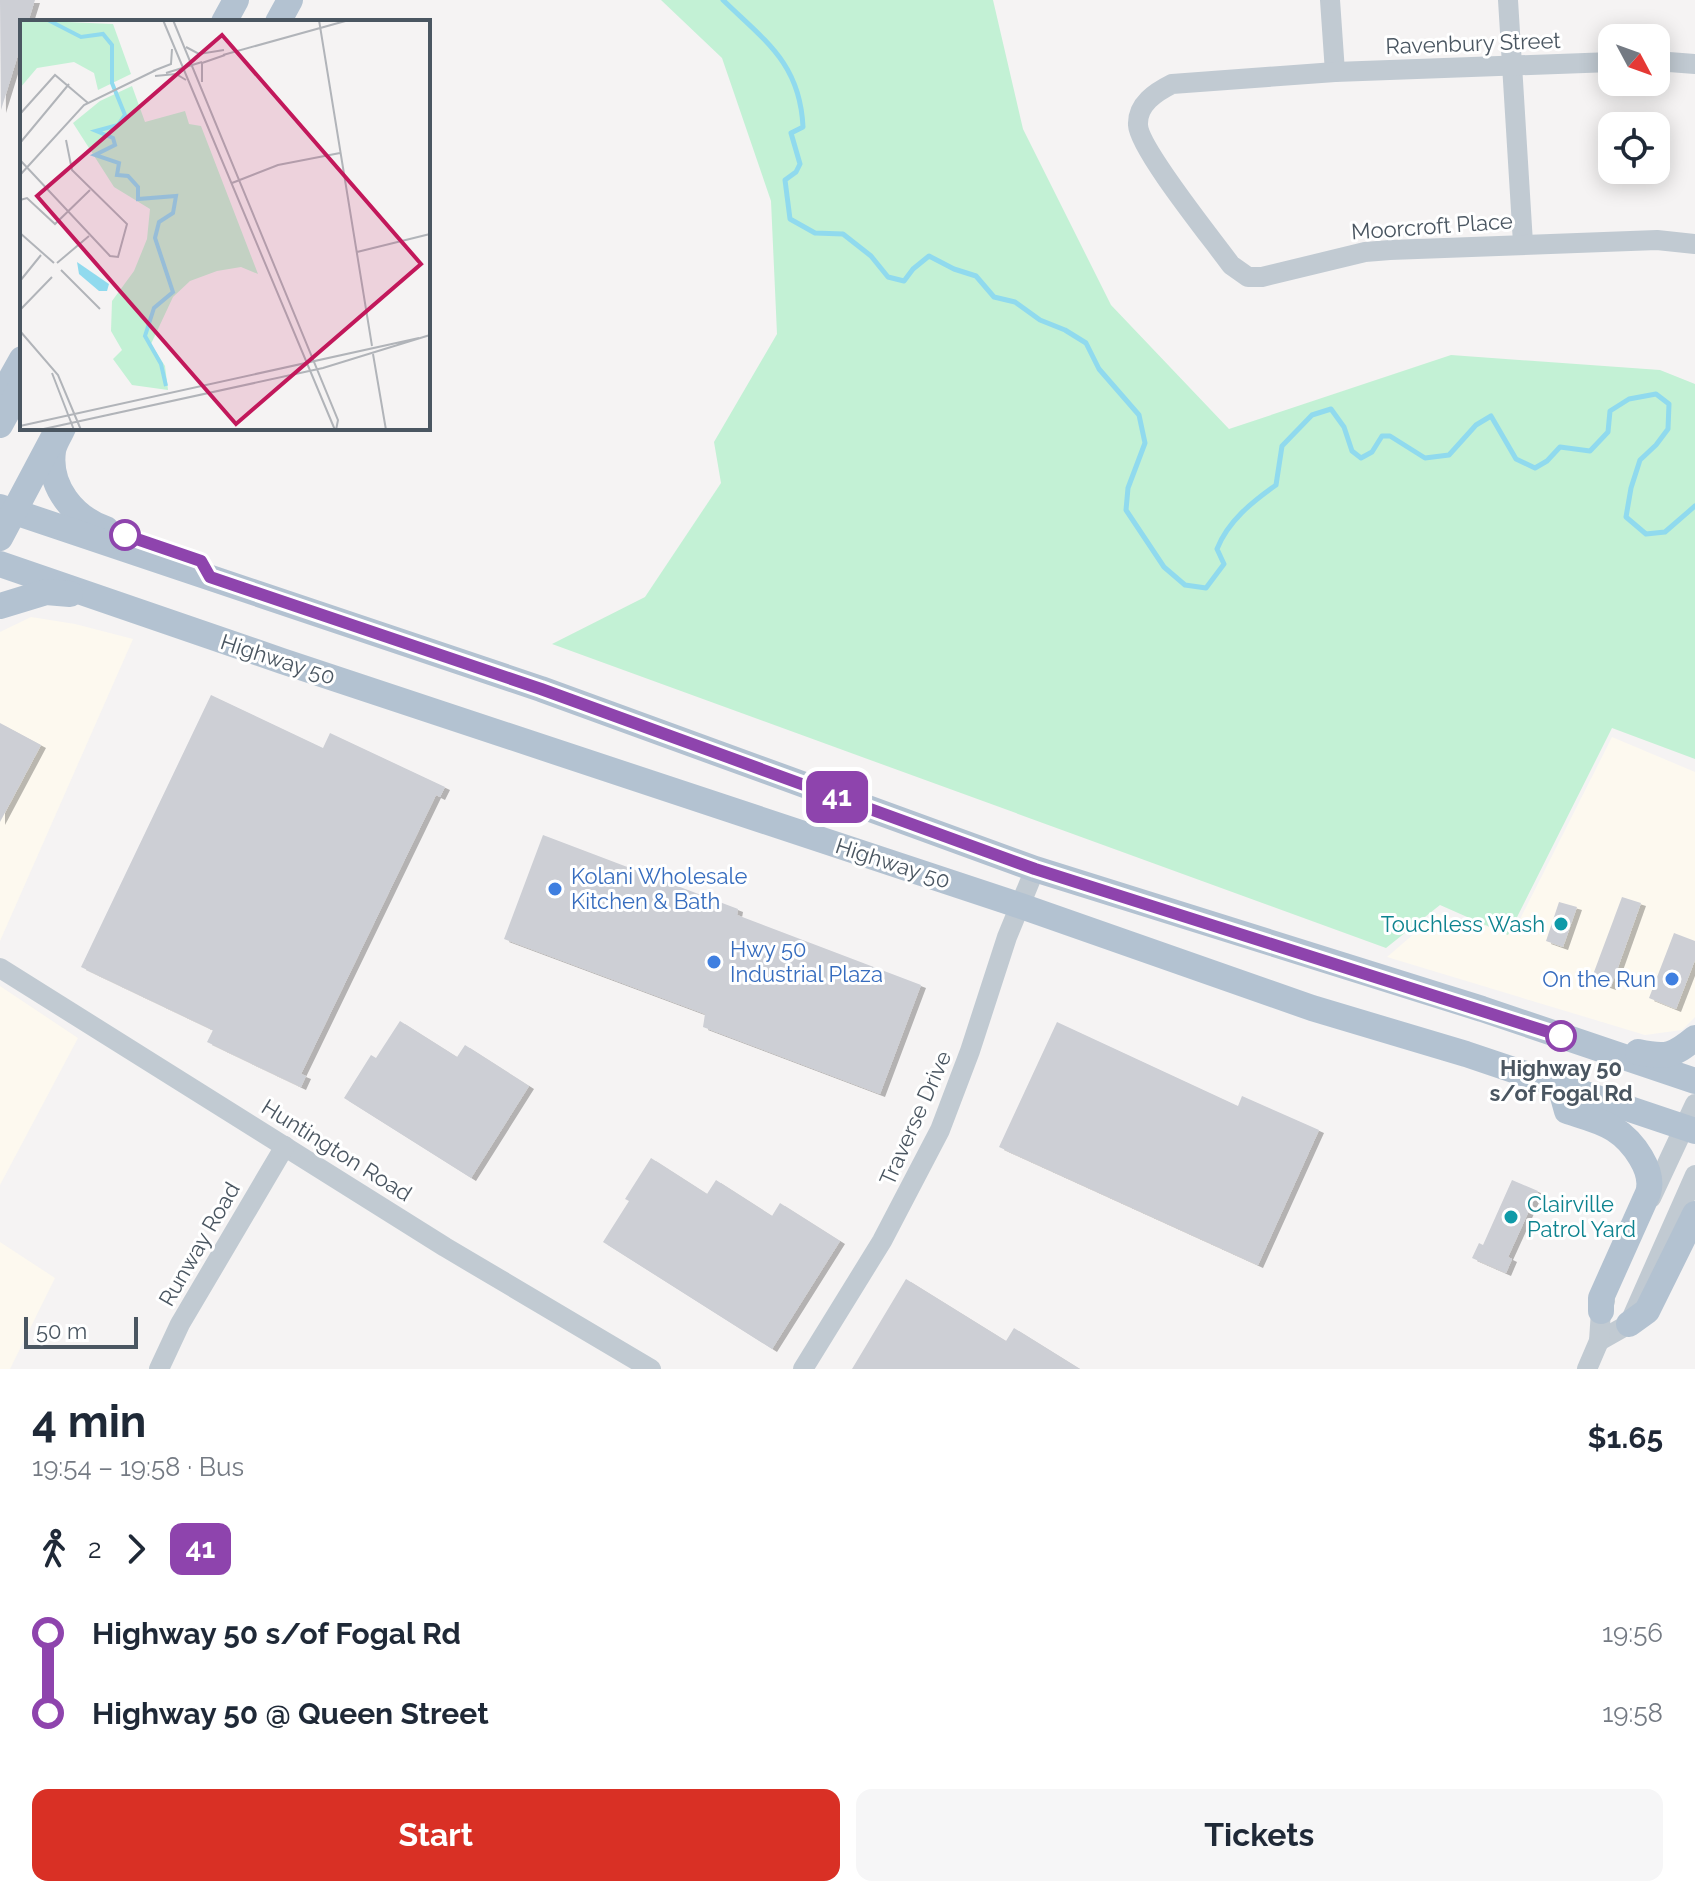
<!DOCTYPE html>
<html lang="en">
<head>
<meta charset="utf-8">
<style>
  :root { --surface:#fff; --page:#f6f6f7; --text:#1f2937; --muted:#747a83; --accent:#d93025 }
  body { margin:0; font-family:Raleway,sans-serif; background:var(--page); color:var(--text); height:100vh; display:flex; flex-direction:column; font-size:30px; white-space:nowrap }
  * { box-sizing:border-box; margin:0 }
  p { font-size:26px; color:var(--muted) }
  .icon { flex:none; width:44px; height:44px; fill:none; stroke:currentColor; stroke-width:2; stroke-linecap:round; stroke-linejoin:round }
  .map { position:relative; height:1369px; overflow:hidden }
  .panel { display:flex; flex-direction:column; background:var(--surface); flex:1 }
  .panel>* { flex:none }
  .badge { padding:0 16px; border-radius:12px; font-size:28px; line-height:52px }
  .needle { width:52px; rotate:131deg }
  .fabs { position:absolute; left:1598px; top:24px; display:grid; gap:16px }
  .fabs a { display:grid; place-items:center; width:72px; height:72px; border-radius:16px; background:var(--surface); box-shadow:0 4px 20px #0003; font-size:40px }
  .scale { position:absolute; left:24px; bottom:20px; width:114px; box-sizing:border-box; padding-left:8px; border:4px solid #4a5661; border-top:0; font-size:22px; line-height:28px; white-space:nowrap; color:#4a5661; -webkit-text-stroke:6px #fff; paint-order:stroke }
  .map>.badge { position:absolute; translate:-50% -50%; box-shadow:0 0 0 4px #fff }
  .legs { display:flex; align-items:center; gap:12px; height:88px; padding:0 32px; font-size:26px }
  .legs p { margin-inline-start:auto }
  .summary { display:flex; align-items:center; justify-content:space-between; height:136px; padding:0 32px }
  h1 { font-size:44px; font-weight:700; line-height:60px }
  .primary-button { display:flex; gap:16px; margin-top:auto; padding:16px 32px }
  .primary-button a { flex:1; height:92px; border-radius:16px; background:var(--accent); color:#fff; font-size:32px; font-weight:700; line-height:92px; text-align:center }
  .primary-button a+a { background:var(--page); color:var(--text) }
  ul { padding:0 32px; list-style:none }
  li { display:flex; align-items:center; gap:28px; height:80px; font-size:30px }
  li i { display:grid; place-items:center; width:12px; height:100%; margin:0 10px; background:currentColor }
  li i::after { content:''; width:20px; height:20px; margin:-10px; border:6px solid; border-radius:50%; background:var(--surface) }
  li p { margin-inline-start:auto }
  li:first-child i { background:linear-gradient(#0000 50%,currentColor 0) }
  li:last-child i { background:linear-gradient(currentColor 50%,#0000 0) }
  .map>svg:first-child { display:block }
  .commercial { fill:#fdf9ef }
  .green { fill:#c3f1d5 }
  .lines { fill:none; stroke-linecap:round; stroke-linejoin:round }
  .stream { stroke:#90daee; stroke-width:5 }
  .building { fill:#cdcfd5; filter:url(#shadow) }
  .minor { stroke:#c1cad2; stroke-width:20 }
  .major { stroke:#b3c2d1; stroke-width:26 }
  .line-1-casing { stroke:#fff; stroke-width:18 }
  .line-1 { stroke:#8e44ad; stroke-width:12 }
  .stop-1-dot { fill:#fff; stroke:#8e44ad; stroke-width:4 }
  .shop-dot { fill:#3f7fe0; stroke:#fff; stroke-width:3 }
  .culture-dot { fill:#0f9aa8; stroke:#fff; stroke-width:3 }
  .labels { text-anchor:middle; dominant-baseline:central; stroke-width:6; stroke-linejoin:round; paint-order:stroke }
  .street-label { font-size:22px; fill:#4a5661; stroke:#fff }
  .shop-label { font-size:22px; fill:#366cbe; stroke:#fff; text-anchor:start }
  .culture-label { font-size:22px; fill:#0d838f; stroke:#fff; text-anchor:end }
  .stop-label { font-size:22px; font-weight:bold; fill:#4a5661; stroke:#fff }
  .inset-river { fill:none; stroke:#90daee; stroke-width:4 }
  .inset-road { fill:none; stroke:#b1b4b9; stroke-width:2 }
  .view { fill:#c2185b; fill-opacity:0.15; stroke:#c2185b; stroke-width:4 }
  .inset-edge { fill:none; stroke:#4a5661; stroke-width:4 }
</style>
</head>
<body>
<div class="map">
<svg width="1695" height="1369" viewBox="0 0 1695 1369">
  <defs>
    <filter id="shadow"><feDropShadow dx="5" dy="3" stdDeviation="0" flood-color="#0004"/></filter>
  </defs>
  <rect width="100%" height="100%" fill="#f5f3f3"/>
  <g class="commercial">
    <polygon points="31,617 75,624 133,639 0,941 0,632"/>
    <polygon points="1612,737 1695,772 1695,1017 1682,1030 1645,1035 1387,957 1437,914 1513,933"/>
    <polygon points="0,986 78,1038 0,1185"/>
    <polygon points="0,1242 55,1278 10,1369 0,1369"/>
  </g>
  <polygon class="green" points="661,0 993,0 1023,129 1111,305 1229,429 1451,355 1660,370 1695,384 1695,759 1612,728 1508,935 1440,905 1386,948 552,644 645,597 721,483 714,442 777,334 771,201 722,58"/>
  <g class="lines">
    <path class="stream" d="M723,0c42,41 77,63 80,127l-12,6 9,31 -4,8 -11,8 5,39 25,14 28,1 28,22 17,21 16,4 9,-12 16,-13 25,13 22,7 18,21 21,5 25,18 25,10 21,13 13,26 40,46 6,28 -17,45 -2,22 38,57 21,18 21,3 18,-24 -7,-15c11,-28 35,-47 59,-64l6,-39 30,-31 19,-6 13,18 8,24 9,7 11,-6 10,-16h8l35,22 24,-3 27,-30 15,-9 25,43 19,9 12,-7 13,-14 30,4 18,-19 2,-21 19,-12 27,-5 13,10 -1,25 -12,16 -16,15 -9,28 -5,29 20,17 19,-2 30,-26"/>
  </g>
  <g class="building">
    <polygon points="0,0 35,0 28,22 22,22 22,42 1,110"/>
    <polygon points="211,695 323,748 330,733 445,787 440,797 436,795 301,1074 306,1076 301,1087 207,1042 213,1030 81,967"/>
    <polygon points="0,723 41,745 0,822"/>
    <polygon points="543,835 738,909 737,915 921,985 880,1094 703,1027 705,1014 504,939"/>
    <polygon points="1622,897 1641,903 1611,987 1591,980"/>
    <polygon points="1559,902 1577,907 1563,947 1546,941"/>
    <polygon points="1674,933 1695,941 1695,960 1676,1009 1649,998"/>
    <polygon points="400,1021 457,1057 465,1045 529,1086 471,1178 344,1098 371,1055 376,1058"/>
    <polygon points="1057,1022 1238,1106 1242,1096 1319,1130 1258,1265 999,1147"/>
    <polygon points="651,1158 707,1194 716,1180 772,1216 780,1203 840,1241 772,1349 603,1242 629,1201 625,1199"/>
    <polygon points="1512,1180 1538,1191 1508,1257 1512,1259 1506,1273 1472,1258 1479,1243 1483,1245"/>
    <polygon points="906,1279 1006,1341 1014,1328 1080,1369 852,1369"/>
  </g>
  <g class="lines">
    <g class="minor">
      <polyline points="1330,0 1335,72"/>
      <polyline points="1508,0 1523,243"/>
      <polyline points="1656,61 1695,64"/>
      <path d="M1612,62l-277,10 -163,12c-16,8 -35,20 -34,41 1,24 75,115 93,140l17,12h14l103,-25 25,-2 267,-10 38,4"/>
      <polyline points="0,968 445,1247 651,1369"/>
      <polyline points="1651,1198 1695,1104"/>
      <polyline points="1599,1341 1629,1324 1695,1175"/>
      <polyline points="159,1369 180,1324 285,1146"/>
      <polyline points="803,1369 882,1241 940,1130 970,1051 1007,937 1035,869"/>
      <polyline points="1587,1369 1599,1341 1601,1311 1605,1301"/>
    </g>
    <g class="major">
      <polyline points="224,22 236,0"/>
      <polyline points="278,22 290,0"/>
      <polyline points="0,398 22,359"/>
      <polyline points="0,425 22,385"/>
      <path d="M63,428c-3,7 -9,15 -10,23 -5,36 21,67 53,78"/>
      <polyline points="0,507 541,689 1035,869 1482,1009 1695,1081"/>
      <polyline points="0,538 53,438"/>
      <polyline points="0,564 282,661 1021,906 1312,1008 1466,1054 1695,1131"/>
      <polyline points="0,606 46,592 70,594"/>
      <path d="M1638,1052c29,6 35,4 57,-14"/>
      <path d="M1560,1086l7,25c15,5 33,9 47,18 19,12 41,42 34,64l-47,105v13"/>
      <polyline points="1629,1324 1647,1311 1695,1214"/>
    </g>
  </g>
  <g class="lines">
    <g class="line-1-casing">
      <polyline id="line-1" points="125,535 201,561 210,577 541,689 1035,869 1561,1036"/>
    </g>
    <use href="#line-1" class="line-1"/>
  </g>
  <g class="stop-1-dot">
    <circle cx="125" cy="535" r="14"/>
    <circle cx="1561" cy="1036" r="14"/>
  </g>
  <g class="shop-dot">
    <circle cx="555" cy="889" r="8"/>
    <circle cx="714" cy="962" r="8"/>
    <circle cx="1672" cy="979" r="8"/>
  </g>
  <g class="culture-dot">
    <circle cx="1561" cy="924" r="8"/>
    <circle cx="1511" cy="1217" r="8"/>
  </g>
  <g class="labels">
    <g class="street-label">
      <text transform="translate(1473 43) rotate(-2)">Ravenbury Street</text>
      <text transform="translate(1432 226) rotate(-4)">Moorcroft Place</text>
      <text transform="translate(278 659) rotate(18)">Highway 50</text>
      <text transform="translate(893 863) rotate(18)">Highway 50</text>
      <text transform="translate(915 1118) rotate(-66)">Traverse Drive</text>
      <text transform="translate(337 1150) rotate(32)">Huntington Road</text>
      <text transform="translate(199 1244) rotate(-60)">Runway Road</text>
    </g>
    <g class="shop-label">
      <text x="571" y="876">Kolani Wholesale<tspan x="571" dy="25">Kitchen &amp; Bath</tspan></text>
      <text x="730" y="949">Hwy 50<tspan x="730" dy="25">Industrial Plaza</tspan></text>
      <text x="1656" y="979" text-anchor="end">On the Run</text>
    </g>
    <g class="culture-label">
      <text x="1545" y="924">Touchless Wash</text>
      <text x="1527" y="1204" text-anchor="start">Clairville<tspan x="1527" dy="25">Patrol Yard</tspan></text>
    </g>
    <g class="stop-label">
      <text x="1561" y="1068">Highway 50<tspan x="1561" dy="25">s/of Fogal Rd</tspan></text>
    </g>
  </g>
  <g transform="translate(20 20)">
    <rect width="410" height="410" fill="#f5f3f3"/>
    <path d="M0,0l93,4 18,50 -33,16 -4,-17 -20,-11 -37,6 -17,20zM112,66l13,36 40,-11 4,13 12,2 57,148 -17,-7 -24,4 -27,10 -17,16 -22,47 14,22 3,24 -36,-5 -19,-26 9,-9 -11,-19 1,-30 22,-30 13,-32 3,-30 -36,-22 -41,-64 27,-22z" fill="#c3f1d5"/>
    <path d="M57,242l32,22 -2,7h-8l-20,-17z" fill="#90daee"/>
    <path class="inset-river" d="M28,0l33,17 22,-3 9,11v38l13,32 -7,10 -22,6 17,7 2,7 -20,10 24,8 -2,12 11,1 10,11v12l38,-3 -3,17 -14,9 -4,16 18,54 -19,16 -9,28 16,28 5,22"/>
    <path class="inset-road" d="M143,0l172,410M153,0l165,400 -2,10M299,0l53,326M166,27l13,7 25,-4M203,35l126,-35M133,51l18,-7 1,-15M146,53l36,-11M135,56l21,-2 10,6M182,62v-19l23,-8M0,94l35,-39 33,28M0,123l49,-59M0,140l90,96 8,1 9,-33 -55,-54 -6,-30M0,155l64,-70 72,-35M212,163l46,-18 62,-12M0,180l7,-2 28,26 35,-34M0,213l34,30M337,232l73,-18M37,243l32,-27M41,250l39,39M0,261l21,-26M0,290l32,-33M0,311l38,44 23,55M353,334l13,76M32,353l22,57M0,406l399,-88M19,410l284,-62 107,-33"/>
    <path class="view" d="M202,15l199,229 -185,160 -199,-228z"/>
    <rect width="410" height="410" class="inset-edge"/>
  </g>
</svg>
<div class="fabs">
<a><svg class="needle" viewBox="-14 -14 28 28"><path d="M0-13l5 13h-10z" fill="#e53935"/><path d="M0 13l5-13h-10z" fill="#747a83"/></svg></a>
<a><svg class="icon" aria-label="locate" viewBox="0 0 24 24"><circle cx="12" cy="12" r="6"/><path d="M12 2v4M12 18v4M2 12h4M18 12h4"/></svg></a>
</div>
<div class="scale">50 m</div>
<b class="badge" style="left:837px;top:797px;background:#8e44ad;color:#fff">41</b>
</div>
<section class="panel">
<div class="summary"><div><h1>4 min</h1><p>19:54 – 19:58 · Bus</p></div><b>$1.65</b></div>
<div class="legs"><svg class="icon" aria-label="walk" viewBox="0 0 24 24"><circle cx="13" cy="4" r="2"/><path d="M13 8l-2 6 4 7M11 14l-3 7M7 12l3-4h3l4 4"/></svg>2<svg class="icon" aria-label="forward" viewBox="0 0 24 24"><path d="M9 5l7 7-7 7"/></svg><b class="badge" style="background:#8e44ad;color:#fff">41</b></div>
<ul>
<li><i style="color:#8e44ad"></i><b>Highway 50 s/of Fogal Rd</b><p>19:56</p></li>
<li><i style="color:#8e44ad"></i><b>Highway 50 @ Queen Street</b><p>19:58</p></li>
</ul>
<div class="primary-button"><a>Start</a><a>Tickets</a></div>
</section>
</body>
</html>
